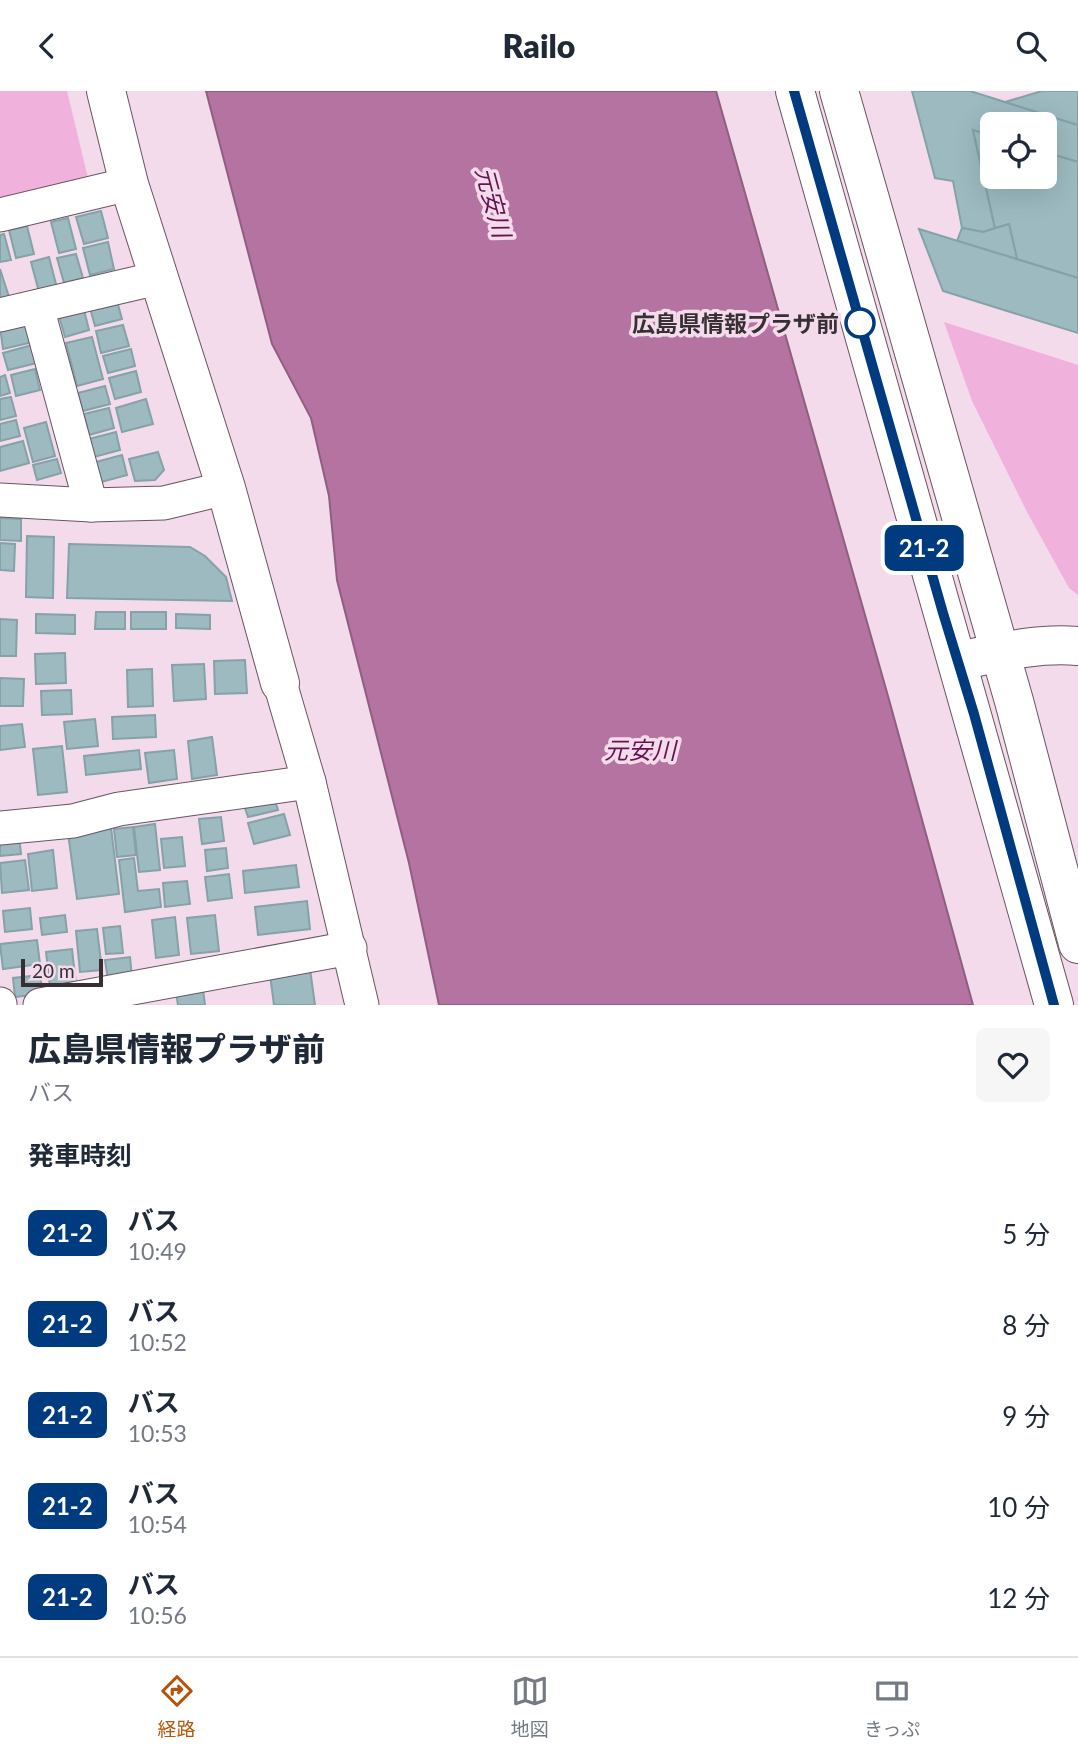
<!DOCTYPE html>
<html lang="ja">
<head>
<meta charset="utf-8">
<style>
  :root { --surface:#fff; --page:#f6f6f7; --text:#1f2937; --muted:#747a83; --line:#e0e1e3; --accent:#b45309 }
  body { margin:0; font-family:Lato,"Noto Sans JP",sans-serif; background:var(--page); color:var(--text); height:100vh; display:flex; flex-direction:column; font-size:26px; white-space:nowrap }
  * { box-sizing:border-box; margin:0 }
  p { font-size:23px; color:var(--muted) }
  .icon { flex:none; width:38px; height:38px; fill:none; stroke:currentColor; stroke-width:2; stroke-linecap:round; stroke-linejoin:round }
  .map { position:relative; height:914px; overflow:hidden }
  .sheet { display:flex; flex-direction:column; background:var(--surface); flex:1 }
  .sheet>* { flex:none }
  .badge { padding:0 14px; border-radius:10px; font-size:24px; line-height:46px }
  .fabs { position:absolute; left:980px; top:21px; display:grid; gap:14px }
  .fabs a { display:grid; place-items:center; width:77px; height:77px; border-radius:10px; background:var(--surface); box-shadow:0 7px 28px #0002; font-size:35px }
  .scale { position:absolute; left:21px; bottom:18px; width:82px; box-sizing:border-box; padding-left:7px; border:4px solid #382f35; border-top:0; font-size:19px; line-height:24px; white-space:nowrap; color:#382f35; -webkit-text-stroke:5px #f4dbeb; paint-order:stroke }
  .map>.badge { position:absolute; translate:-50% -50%; box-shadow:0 0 0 4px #fff }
  h2 { padding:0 28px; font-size:26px; line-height:63px }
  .round { display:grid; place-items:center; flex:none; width:74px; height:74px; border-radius:10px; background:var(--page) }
  .overview { display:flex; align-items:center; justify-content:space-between; height:119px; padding:0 28px }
  h1 { font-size:33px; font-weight:800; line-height:52px }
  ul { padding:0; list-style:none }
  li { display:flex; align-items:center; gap:21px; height:91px; padding:0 28px }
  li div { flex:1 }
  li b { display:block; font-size:26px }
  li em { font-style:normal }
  li .badge { min-width:77px; font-weight:700; text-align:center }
  header { display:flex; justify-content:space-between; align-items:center; height:91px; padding:0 28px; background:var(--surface); font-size:32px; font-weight:800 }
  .menu { display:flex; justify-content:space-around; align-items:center; height:98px; border-top:2px solid var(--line); background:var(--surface); font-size:19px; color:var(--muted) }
  .menu a { display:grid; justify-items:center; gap:4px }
  .menu .active { color:var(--accent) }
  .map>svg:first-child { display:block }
  .green { fill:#f0b1dc }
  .water { fill:#b473a1; stroke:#8f5f81; stroke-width:2 }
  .building { fill:#9cbac0; stroke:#84a2a7; stroke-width:2 }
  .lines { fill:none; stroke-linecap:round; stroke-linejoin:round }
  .street-casing { stroke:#685462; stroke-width:35 }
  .secondary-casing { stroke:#685462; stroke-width:40 }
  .street { stroke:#fff; stroke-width:33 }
  .secondary { stroke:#fff; stroke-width:38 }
  .line-casing { stroke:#fff; stroke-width:16 }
  .line { stroke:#003b80; stroke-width:10 }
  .stop-dot { fill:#fff; stroke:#003b80; stroke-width:3.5 }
  .labels { text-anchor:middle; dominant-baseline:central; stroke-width:7; stroke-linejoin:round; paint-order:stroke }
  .stop-label { font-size:23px; font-weight:bold; fill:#382f35; stroke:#f4dbeb; text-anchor:end }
  .water-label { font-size:24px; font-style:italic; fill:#621451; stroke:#f4dbeb }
</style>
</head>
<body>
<header><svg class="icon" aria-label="back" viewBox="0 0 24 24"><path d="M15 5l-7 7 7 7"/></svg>Railo<svg class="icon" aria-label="search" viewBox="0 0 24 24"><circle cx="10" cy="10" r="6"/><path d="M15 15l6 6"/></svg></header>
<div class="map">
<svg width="1078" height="914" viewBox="0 0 1078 914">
  <rect width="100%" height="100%" fill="#f4dbeb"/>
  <g class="green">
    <polygon points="0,0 67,0 88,87 0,109"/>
    <polygon points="944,231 1078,274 1078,504 1069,497 1027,421 972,310"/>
  </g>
  <polygon class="water" points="206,0 716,0 888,605 973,914 439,914 409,772 337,489 329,405 311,327 272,253"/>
  <g class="building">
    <polygon points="912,0 970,0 1078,34 1078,71 1045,61 1045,33 992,33 992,45 973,39 995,137 983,141 962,137 953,90 935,87"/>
    <polygon points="1042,0 1078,0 1078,34 1005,11"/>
    <polygon points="973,39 992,45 992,86 1045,86 1045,61 1078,71 1078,187 1017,168 1009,133 995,137"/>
    <polygon points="101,120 108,147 84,153 76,126"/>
    <polygon points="68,127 76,158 59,162 51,131"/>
    <polygon points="1009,133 1017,168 957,150 962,137 983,141"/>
    <polygon points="27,135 34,163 16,167 9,139"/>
    <polygon points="919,138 1078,187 1078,242 943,200"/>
    <polygon points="4,143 11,169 0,171 0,144"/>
    <polygon points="108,151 114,178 90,184 83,157"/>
    <polygon points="76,163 83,187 64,192 57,167"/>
    <polygon points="49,166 57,197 39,201 31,171"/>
    <polygon points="0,178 10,209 0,211"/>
    <polygon points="117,210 122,228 95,235 90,217"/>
    <polygon points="84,219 89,239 65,246 59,225"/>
    <polygon points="27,229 33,251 3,258 0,236"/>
    <polygon points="123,234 129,255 101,262 96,240"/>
    <polygon points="92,246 103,288 77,295 66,252"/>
    <polygon points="32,254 37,272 8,279 3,262"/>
    <polygon points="131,258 135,275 108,282 103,265"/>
    <polygon points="35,278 40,299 16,305 11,284"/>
    <polygon points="136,280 141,301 115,308 109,287"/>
    <polygon points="5,284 10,302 0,305 0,286"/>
    <polygon points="105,295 110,313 83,320 78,302"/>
    <polygon points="11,306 16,325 0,329 0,308"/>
    <polygon points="146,308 153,333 122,341 116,317"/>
    <polygon points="109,317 114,337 89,344 84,323"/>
    <polygon points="16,329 20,345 0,350 0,333"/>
    <polygon points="46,331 55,365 33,371 24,337"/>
    <polygon points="116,341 120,359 90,367 85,349"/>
    <polygon points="23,350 29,372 0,380 0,356"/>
    <polygon points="158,361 164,379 155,389 135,390 129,368"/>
    <polygon points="122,364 127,384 101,391 96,371"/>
    <polygon points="57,368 61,382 37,389 33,374"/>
    <polygon points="0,427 21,428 21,450 0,449"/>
    <polygon points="27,445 54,446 53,507 26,506"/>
    <polygon points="0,452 15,453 14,480 0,479"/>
    <polygon points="69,453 190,456 205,465 226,486 232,510 67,507"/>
    <polygon points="96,521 125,521 125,538 95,538"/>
    <rect x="131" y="521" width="35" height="17"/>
    <polygon points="36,523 75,524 75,543 36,542"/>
    <polygon points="176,523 210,524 210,538 176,537"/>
    <polygon points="0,528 17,529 16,565 0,565"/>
    <polygon points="65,562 66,592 36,593 35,563"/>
    <polygon points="245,569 247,602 215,603 214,570"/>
    <polygon points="204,573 206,608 174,610 172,574"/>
    <polygon points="152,578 153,615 128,616 127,579"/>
    <polygon points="0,587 24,588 23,615 0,615"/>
    <polygon points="71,599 72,623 42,624 41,600"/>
    <polygon points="155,624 156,646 113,648 112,626"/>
    <polygon points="95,628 98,655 67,658 64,631"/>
    <polygon points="22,633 25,656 0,659 0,635"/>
    <polygon points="212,646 217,684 192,688 188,650"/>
    <polygon points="62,655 67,701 38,704 33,658"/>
    <polygon points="139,659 141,678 86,684 84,665"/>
    <polygon points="174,659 177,688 149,692 145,662"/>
    <polygon points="275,710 278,719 248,726 245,717"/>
    <polygon points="284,723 290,744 254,753 248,732"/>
    <polygon points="221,726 224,750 202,753 199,728"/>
    <polygon points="155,733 160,779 139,781 134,736"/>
    <polygon points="111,736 119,803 77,808 68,742"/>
    <polygon points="133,736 136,764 117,766 114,738"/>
    <polygon points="19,745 21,763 0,765 0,747"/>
    <polygon points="182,746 185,775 164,777 161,748"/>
    <polygon points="226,757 228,777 207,780 205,759"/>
    <polygon points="53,759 57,797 32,800 28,763"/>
    <polygon points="134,767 138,800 159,798 161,816 125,821 119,769"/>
    <polygon points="25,769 29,799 2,802 0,772"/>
    <polygon points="296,774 299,796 245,802 243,780"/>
    <polygon points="229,783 232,807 208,810 205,786"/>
    <polygon points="187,790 190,813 165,816 163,792"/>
    <polygon points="307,810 310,838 258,844 255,816"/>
    <polygon points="30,817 32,838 5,841 3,820"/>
    <polygon points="65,824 67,841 42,844 40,827"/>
    <polygon points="215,824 219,860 191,863 187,827"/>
    <polygon points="175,826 179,864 156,867 152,829"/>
    <polygon points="120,835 123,862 106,863 103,837"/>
    <polygon points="97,838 102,879 80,881 76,840"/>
    <polygon points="37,849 40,873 3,878 0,853"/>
    <polygon points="72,858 76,893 50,896 46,861"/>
    <polygon points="130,866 132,886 108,889 105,869"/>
    <polygon points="310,878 315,914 274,914 270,884"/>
    <polygon points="40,884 43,903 15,906 13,887"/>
    <polygon points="203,898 205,914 178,914 176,901"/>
  </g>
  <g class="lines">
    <g class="street-casing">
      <g id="street">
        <polyline points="0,124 129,93"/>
        <polyline points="37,216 91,414"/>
        <polyline points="0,224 158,187"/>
        <polyline points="0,409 91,414 164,412 226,397"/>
        <polyline points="280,592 309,691 362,914"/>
        <polyline points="0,737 73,730 119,718 309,691"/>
        <polyline points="0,913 0,914"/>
        <polyline points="40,914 350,857"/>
      </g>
    </g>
    <g class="secondary-casing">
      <g id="secondary">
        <polyline points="106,0 129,93 226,397 280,592"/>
        <path d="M795,0c86,305 175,609 259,914"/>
        <polyline points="839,0 1014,610 1078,853"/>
        <path d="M973,567c34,-8 70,-15 105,-12"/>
      </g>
    </g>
    <use href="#street" class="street"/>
    <use href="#secondary" class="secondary"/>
  </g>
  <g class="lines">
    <g class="line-casing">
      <polyline id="line" points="794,0 943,522 974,623 1054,914"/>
    </g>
    <use href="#line" class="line"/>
  </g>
  <circle class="stop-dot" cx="860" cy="232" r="14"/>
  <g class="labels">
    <g class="stop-label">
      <text x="839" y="232">広島県情報プラザ前</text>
    </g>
    <g class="water-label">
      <text transform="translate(494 111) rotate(75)">元安川</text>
      <text x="640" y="658">元安川</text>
    </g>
  </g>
</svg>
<div class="fabs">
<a><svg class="icon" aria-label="locate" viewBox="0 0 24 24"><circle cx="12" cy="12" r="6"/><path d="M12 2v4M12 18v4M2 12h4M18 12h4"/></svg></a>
</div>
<div class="scale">20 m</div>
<b class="badge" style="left:924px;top:457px;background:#003b80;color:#fff">21-2</b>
</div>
<section class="sheet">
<div class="overview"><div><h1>広島県情報プラザ前</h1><p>バス</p></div><a class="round"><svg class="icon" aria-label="heart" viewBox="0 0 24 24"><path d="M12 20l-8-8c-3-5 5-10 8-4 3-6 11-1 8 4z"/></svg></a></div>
<h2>発車時刻</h2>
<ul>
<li><span class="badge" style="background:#003b80;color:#fff">21-2</span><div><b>バス</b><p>10:49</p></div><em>5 分</em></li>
<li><span class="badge" style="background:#003b80;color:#fff">21-2</span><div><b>バス</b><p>10:52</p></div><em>8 分</em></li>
<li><span class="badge" style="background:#003b80;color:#fff">21-2</span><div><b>バス</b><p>10:53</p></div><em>9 分</em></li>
<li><span class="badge" style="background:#003b80;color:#fff">21-2</span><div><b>バス</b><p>10:54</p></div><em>10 分</em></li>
<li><span class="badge" style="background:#003b80;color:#fff">21-2</span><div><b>バス</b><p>10:56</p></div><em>12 分</em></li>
</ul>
</section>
<nav class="menu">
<a class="active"><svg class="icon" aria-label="directions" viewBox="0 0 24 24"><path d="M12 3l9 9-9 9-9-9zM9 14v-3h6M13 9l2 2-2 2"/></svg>経路</a>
<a><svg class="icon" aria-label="map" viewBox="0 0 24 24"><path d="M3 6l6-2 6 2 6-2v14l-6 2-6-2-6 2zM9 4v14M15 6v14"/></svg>地図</a>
<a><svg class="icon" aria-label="tickets" viewBox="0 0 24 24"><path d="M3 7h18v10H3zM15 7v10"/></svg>きっぷ</a>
</nav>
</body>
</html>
